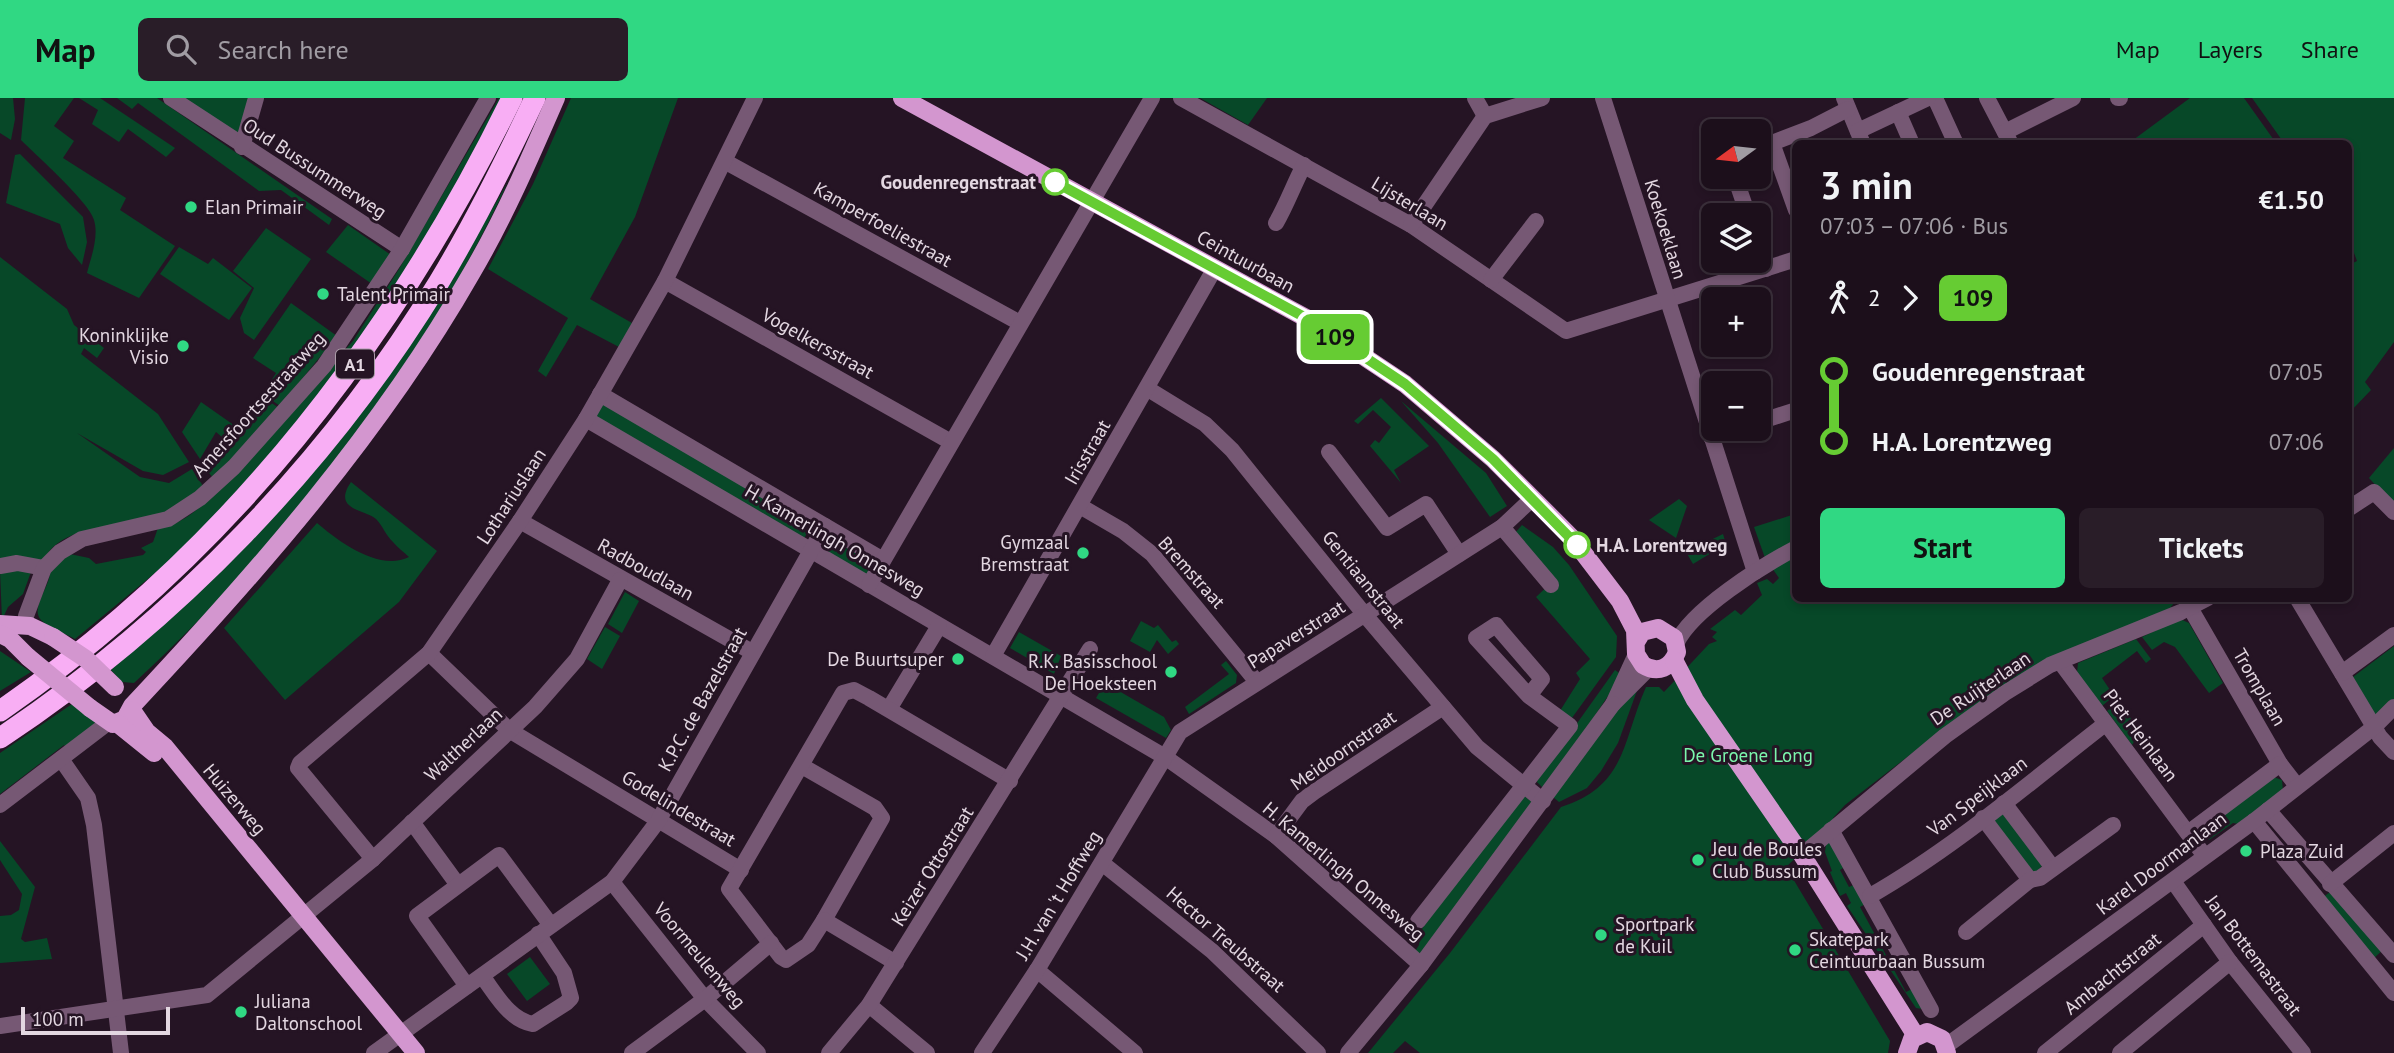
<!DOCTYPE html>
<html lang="en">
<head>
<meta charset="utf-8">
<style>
  :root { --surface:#1c0f1b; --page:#291d28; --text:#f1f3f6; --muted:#a09ca3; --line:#3a2f3a; --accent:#30d883 }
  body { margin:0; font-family:"PT Sans",sans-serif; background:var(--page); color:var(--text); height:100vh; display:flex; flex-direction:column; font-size:26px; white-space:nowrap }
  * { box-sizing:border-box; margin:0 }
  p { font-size:23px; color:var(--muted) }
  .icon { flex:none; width:38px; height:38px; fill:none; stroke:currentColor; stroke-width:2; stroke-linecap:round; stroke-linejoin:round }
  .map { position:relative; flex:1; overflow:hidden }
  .side { position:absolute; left:1792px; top:42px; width:560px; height:462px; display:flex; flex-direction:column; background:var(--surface); border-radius:10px; box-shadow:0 4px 10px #0003,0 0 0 2px var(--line) }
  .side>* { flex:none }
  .badge { padding:0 14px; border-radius:10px; font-size:24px; line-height:46px }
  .needle { width:46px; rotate:255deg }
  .buttons { position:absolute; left:1701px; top:21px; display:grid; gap:14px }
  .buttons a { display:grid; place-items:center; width:70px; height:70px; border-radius:10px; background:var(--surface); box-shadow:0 4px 10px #0003,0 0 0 2px var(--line); font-size:35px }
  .scale { position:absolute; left:21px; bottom:18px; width:149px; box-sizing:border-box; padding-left:7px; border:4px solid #e3d7e1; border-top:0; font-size:19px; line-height:24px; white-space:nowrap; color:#e3d7e1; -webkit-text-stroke:5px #251424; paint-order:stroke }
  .map>.badge { position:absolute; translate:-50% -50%; box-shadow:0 0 0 4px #fff }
  .legs { display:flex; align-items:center; gap:10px; height:77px; padding:0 28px; font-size:23px }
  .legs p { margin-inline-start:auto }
  .headline { display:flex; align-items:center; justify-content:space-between; height:119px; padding:0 28px }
  h1 { font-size:38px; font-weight:600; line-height:52px }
  .primary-button { display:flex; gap:14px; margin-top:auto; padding:14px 28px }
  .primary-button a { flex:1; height:80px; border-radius:10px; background:var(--accent); color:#111; font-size:28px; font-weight:600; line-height:80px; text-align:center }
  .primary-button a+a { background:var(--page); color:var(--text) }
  ul { padding:0 28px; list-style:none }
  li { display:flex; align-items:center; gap:24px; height:70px; font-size:26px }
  li i { display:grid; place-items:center; width:10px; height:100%; margin:0 9px; background:currentColor }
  li i::after { content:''; width:18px; height:18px; margin:-9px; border:5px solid; border-radius:50%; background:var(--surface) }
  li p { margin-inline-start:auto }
  li:first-child i { background:linear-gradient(#0000 50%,currentColor 0) }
  li:last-child i { background:linear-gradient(currentColor 50%,#0000 0) }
  header { display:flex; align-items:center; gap:42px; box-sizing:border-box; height:98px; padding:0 35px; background:var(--accent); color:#111 }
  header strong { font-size:33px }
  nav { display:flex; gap:38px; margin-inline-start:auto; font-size:24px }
  .search { width:490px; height:63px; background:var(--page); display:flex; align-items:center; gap:18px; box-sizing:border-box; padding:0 24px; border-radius:10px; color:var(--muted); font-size:26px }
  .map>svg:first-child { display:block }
  .green { fill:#074828 }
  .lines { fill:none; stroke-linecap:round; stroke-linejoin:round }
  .minor { stroke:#765874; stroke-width:16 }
  .major { stroke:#d396cf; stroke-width:18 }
  .highway { stroke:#f8aef4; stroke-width:21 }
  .major-bridge { stroke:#d396cf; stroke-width:18 }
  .line-1-casing { stroke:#fff; stroke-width:16 }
  .line-1 { stroke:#6c3; stroke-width:10 }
  .stop-1-dot { fill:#fff; stroke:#6c3; stroke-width:3.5 }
  .poi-dot { fill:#30d883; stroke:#251424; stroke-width:2.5 }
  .labels { text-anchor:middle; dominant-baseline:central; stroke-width:6; stroke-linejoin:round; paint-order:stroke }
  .shield { fill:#251424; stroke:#aa9ca8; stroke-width:2 }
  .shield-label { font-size:18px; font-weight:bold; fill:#e3d7e1 }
  .street-label { font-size:19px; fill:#e3d7e1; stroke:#251424 }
  .stop-label { font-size:19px; font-weight:bold; fill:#e3d7e1; stroke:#251424; text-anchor:end }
  .poi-label { font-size:19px; fill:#e3d7e1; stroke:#251424; text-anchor:start }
  .park-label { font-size:19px; fill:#7bf6ac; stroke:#251424 }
</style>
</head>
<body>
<header>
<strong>Map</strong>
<div class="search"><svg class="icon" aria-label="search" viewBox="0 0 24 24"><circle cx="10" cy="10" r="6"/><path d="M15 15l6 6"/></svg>Search here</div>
<nav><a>Map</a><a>Layers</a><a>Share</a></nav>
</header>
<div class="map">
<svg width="2394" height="955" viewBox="0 0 2394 955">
  <rect width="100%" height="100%" fill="#251424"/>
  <g class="green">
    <polygon points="0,0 13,0 15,21 11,42 0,35"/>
    <path d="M25,0h49l-20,28 20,15 -11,17 63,40 -6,12 55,36 -36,52 -52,-25c4,-16 12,-36 7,-53 -4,-17 -58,-65 -73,-80z"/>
    <polygon points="79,0 100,0 175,50 166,59 128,31 119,44 92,26 98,12"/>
    <polygon points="117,0 157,0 332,121 329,127 281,92 259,93 138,5 132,11"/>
    <polygon points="178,0 253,0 242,42"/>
    <path d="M499,0h3l-93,172 -105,148 -115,127 -114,94c-10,-6 -27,-11 -34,-19 -12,-13 12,-36 9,-52l15,-15 24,5 7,6 47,-9 3,-3 -5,-4 12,-6 5,-14c23,-3 37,-17 54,-31l141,-156 46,-72z"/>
    <polygon points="571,0 678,0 635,119 590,201 632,225 619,249 577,227 546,279 538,273 568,220 488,171 533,86"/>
    <polygon points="1200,0 1267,0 1248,27"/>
    <polygon points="2190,0 2244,0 2276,45 2224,45 2221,40 2210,45 2129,45"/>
    <polygon points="2252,0 2394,0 2394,244 2365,284 2371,292 2349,315 2349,161 2351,166 2357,163 2349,141 2348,46 2284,45"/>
    <polygon points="20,56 83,119 87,144 82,167 68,150 60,126 6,105 15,57"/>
    <path d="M508,84c-84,182 -226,365 -374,501l-12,-1 -11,-12 87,-78 287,-371z"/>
    <polygon points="348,127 391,157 372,186 326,154"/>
    <polygon points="266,130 311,161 254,242 244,235 240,220 254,190 233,173"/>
    <polygon points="179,149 208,166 213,160 252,190 229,222 160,176"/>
    <path d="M0,159l67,52 7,16 30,23 -7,10 -13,-10 -3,6 77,60 31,48 -26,13 -20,-4 -66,-38 63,44 29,6 23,-14 13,20c-10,7 -20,18 -31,23 -36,17 -111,7 -130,48l-44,1z"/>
    <polygon points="291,205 337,238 280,308 263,296 276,275 253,260"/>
    <polygon points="261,298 279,310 215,382 209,375 228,344 216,334 200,361 182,334 201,304 238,330"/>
    <polygon points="1381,300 1429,348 1394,372 1401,385 1370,348 1375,342 1379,345 1391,329 1373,312 1358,326 1354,323"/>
    <polygon points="1401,303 1486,375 1507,408 1490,419 1438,345"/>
    <polygon points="602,305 812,427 803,442 595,321"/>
    <polygon points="2394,350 2394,407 2369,380"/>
    <path d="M351,384l86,69 -38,51 -114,98 -61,-72 93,-105c21,18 62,49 92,34 -5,-5 -11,-9 -16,-15 -7,-6 -10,-16 -17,-23 -12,-10 -44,-9 -25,-37z"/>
    <polygon points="1679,401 1687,408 1676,440 1649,422"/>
    <polygon points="1795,416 1793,444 1765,460 1754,429"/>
    <polygon points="1522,427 1553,449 1569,467 1617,538 1616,559 1569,624 1558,616 1580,581 1576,575 1590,561 1536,499 1555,481 1515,435"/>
    <polygon points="1723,436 1726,446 1693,466 1686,454"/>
    <polygon points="831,440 871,463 874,470 866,479 821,453 825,442"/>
    <path d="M1795,455l1,45 381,1 -6,8 1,3 -113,47 -122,77 -92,71 -12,13 1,4 -48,45 104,174 -2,12h-468l-15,-12 -12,12h-25l82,-100 111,-146c66,-21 61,-66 85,-120h13l5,5 45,-48 8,-3 -5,-4 5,-5 -7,-3 25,-19 6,5 21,-20 -5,-12 10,-4 6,5 6,-6 -7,-10z"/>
    <polygon points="18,469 31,474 23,496 8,509 2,522 0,473"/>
    <polygon points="625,494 639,503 622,535 608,526"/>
    <polygon points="2180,521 2189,525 2223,585 2209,595 2175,549 2164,544 2152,552 2142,539"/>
    <polygon points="1141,523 1154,530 1158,527 1172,544 1176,542 1179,546 1168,556 1157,542 1150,554 1130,543"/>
    <polygon points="605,529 620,538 602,571 587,561"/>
    <polygon points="1019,534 1061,558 1054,576 1010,550"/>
    <polygon points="2136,541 2151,561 2146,565 2137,553 2102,580 2114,598 2102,608 2077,575 2078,565"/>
    <polygon points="2394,548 2394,602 2376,620 2353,579"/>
    <polygon points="0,553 31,574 0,593"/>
    <polygon points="1226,563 1237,577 1236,585 1189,616 1185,609 1229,576 1221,567"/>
    <polygon points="1615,572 1622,577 1545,692 1537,684 1538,680"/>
    <polygon points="1105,585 1164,619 1171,632 1166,640 1096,600"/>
    <polygon points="1635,588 1638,590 1618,645 1601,673 1587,690 1559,704 1553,699"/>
    <polygon points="2119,603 2140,634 2132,647 2107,613"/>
    <polygon points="72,606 95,624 92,631 67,651 64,647 0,696 0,655"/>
    <polygon points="2271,678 2282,682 2283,693 2239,726 2233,725 2209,742 2200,730"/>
    <polygon points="1523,697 1532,704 1422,856 1414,855 1419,847 1421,832"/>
    <polygon points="2000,716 2005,716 2043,767 2034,776 1994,722"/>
    <polygon points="0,743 35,789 21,841 25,844 47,840 52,861 0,865 0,818 11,817 19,812 22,796 0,762"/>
    <polygon points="1830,744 1846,768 1840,772 1849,789 1856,786 1867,805 1860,809 1906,894 1916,889 1928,912 1916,910 1847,808 1851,805 1846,795 1840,798 1830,774 1832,773 1825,754 1826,746"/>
    <polygon points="2330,794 2385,850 2373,861 2322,800"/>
    <polygon points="530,859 550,886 527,903 507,876"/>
  </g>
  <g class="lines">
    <g class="minor">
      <polyline points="171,0 402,151"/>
      <polyline points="1181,0 1411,127 1566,233 1796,161"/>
      <polyline points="1475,0 1485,18"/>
      <polyline points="1603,0 1755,474"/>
      <polyline points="1844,0 1863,46"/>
      <polyline points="1935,0 1956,46"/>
      <polyline points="1987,0 2011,46"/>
      <polyline points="2118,0 2120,0"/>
      <polyline points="1898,14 1912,46"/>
      <polyline points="1858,33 1928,0"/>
      <polyline points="2005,34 2073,0"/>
      <polyline points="1772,45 1796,112"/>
      <polyline points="242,49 256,0"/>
      <polyline points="1759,50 1811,30 1848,11"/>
      <polyline points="726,64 1020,225"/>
      <polyline points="1735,79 1748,117"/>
      <path d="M1276,125c11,-19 18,-39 28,-58"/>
      <polyline points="1411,127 1485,18 1542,0"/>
      <polyline points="1759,150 1766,171"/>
      <polyline points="1491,182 1536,123"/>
      <polyline points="665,183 951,344"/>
      <polyline points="1148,291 1205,326 1232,352 1365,517 1477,649 1543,703"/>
      <polyline points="600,296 883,462"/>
      <polyline points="586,321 1165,659 1276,738 1421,867"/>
      <polyline points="1759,324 1796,312"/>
      <polyline points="1711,339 1735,331"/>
      <polyline points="1329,354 1387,430 1426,406 1459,456"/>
      <polyline points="1080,408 1123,433 1152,456 1257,584"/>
      <polyline points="2348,411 2374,394 2394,414"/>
      <polyline points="520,423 752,554"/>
      <polyline points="1502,429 1551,487"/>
      <polyline points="0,468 17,465 44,470"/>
      <polyline points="869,487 1152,0"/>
      <polyline points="2297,500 2380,639 2394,654"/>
      <polyline points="2185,501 2280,666 2297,688"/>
      <polyline points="26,527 26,518 44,470 60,454 82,441 168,421 200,400 234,369 324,268 402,151 488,0"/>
      <path d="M1676,546c15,-34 86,-78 120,-96"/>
      <polyline points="429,555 509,632 741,772"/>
      <polyline points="1636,556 1613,606 1649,570"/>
      <polyline points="993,558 1215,170"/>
      <polyline points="2061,565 2204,757"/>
      <polyline points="2342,575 2394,537"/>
      <polyline points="889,611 939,528"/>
      <polyline points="61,661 88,700 94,727 121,955"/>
      <polyline points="802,668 875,710 882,720 824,822"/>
      <polyline points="2004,705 2053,770"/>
      <polyline points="0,707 109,624"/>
      <polyline points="2268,712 2394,857"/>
      <polyline points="1983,720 2030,782"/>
      <polyline points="2254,723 2394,895"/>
      <polyline points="412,724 458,787"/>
      <polyline points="1831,732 1931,912"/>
      <polyline points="2188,735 2280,666"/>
      <polyline points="1276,738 1302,703 1314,694 1443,609"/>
      <polyline points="1802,757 1945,638 2005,595 2050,567 2181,514 2208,500"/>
      <polyline points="373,761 298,670 300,665 429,555 520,423 586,321 665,183 755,0"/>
      <polyline points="1102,765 1212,853 1318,955"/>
      <polyline points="2173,783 2230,864 2303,955"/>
      <polyline points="612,784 705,901 758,955"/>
      <polyline points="2330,786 2394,735"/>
      <path d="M1870,798c84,-48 159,-113 235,-172"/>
      <polyline points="1418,823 1570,628 1529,598 1476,540 1496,527 1499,531 1542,581 1529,598"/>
      <polyline points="1966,834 2030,782 2040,780 2113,727"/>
      <polyline points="896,865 824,822 808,847 786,862 781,859 729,791 843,595 854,592 869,600 1010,683"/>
      <polyline points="1037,872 1135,955"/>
      <path d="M482,878c14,18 27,44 51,48l33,-21 5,-5 -7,-25 -26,-39"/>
      <polyline points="467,888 417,818 499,757 550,826"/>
      <polyline points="869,907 927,955"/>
      <polyline points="0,928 207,897 373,761 535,609 577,561 620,482"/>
      <polyline points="1946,948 2254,723 2374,629 2394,609"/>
      <polyline points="374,955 612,784 658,723 825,428"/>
      <polyline points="632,955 705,901 771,845"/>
      <polyline points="829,955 869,907 1090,551"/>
      <polyline points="982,955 1037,872 1180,634 1502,429 1533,400"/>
      <polyline points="1348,955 1421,867 1613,606"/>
      <polyline points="2045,955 2204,827"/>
      <polyline points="2120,955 2230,864"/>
    </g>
    <g class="major">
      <path d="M902,0l404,220 99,66 88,75 79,79 48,63 15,29 1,24 7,11c15,9 28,3 34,-13l-3,-14 -16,-10 -16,4 -6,10"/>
      <polyline points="0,526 30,528 53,539"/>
      <polyline points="0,536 10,541 28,559"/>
      <polyline points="1674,562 1695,602 1802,757 1916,938"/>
      <path d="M90,610l23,16 12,-5 7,-13c124,-132 248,-273 339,-432 33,-56 59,-116 85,-176"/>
      <polyline points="132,612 147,634 165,649 416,955"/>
      <polyline points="118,626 154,655"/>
      <polyline points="1907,955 1912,941 1927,934 1942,941 1947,955"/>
    </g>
    <g class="highway">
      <path d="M0,613c227,-156 392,-368 512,-613"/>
      <path d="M0,640c175,-116 330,-277 439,-456 36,-60 67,-122 96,-184"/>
    </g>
    <g class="major-bridge">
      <polyline points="53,539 86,561 115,589"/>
      <polyline points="28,559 90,610"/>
    </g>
  </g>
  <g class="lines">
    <g class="line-1-casing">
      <polyline id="line-1" points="1055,84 1306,220 1405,286 1493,361 1577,447"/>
    </g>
    <use href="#line-1" class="line-1"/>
  </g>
  <g class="stop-1-dot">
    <circle cx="1055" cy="84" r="12"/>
    <circle cx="1577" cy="447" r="12"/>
  </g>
  <g class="poi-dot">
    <circle cx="191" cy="109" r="7"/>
    <circle cx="323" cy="196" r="7"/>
    <circle cx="183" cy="248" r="7"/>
    <circle cx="1083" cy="455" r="7"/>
    <circle cx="958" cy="561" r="7"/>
    <circle cx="1171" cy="574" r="7"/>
    <circle cx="2246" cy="753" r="7"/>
    <circle cx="1698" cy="762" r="7"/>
    <circle cx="1601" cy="837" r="7"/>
    <circle cx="1795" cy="852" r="7"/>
    <circle cx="241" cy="914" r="7"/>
  </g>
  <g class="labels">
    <rect class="shield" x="336" y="251.5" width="38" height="29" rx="5"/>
    <g class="shield-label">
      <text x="355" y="266">A1</text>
    </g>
    <g class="street-label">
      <text transform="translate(315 70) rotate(33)">Oud Bussummerweg</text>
      <text transform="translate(1410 105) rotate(31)">Lijsterlaan</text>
      <text transform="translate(883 126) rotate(29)">Kamperfoeliestraat</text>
      <text transform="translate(1666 131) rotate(73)">Koekoeklaan</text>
      <text transform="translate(1246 163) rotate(29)">Ceintuurbaan</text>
      <text transform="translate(818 245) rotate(29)">Vogelkersstraat</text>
      <text transform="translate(258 306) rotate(-48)">Amersfoortsestraatweg</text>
      <text transform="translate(1087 354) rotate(-60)">Irisstraat</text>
      <text transform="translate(511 398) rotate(-57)">Lothariuslaan</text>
      <text transform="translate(835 442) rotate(30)">H. Kamerlingh Onnesweg</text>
      <text transform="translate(646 471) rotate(29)">Radboudlaan</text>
      <text transform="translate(1192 474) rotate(48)">Bremstraat</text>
      <text transform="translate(1364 481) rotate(51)">Gentiaanstraat</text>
      <text transform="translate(1296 536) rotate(-32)">Papaverstraat</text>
      <text transform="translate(2260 589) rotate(60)">Tromplaan</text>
      <text transform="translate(1980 590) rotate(-34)">De Ruijterlaan</text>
      <text transform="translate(702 601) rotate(-61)">K.P.C. de Bazelstraat</text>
      <text transform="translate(2141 637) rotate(53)">Piet Heinlaan</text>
      <text transform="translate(463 646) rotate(-43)">Waltherlaan</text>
      <text transform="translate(1343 652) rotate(-35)">Meidoornstraat</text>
      <text transform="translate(1977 698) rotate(-37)">Van Speijklaan</text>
      <text transform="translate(235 701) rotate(50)">Huizerweg</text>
      <text transform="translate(679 710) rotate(31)">Godelindestraat</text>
      <text transform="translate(2161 765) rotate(-37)">Karel Doormanlaan</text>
      <text transform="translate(932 768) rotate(-58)">Keizer Ottostraat</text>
      <text transform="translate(1344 773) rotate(40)">H. Kamerlingh Onnesweg</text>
      <text transform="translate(1058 797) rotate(-59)">J.H. van 't Hoffweg</text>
      <text transform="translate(1226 841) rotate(41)">Hector Treubstraat</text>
      <text transform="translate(700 857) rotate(50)">Voormeulenweg</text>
      <text transform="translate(2254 857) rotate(53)">Jan Bottemastraat</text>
      <text transform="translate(2112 875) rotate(-39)">Ambachtstraat</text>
    </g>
    <g class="stop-label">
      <text x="1036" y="84">Goudenregenstraat</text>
      <text x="1596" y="447" text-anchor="start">H.A. Lorentzweg</text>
    </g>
    <g class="poi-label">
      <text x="205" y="109">Elan Primair</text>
      <text x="337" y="196">Talent Primair</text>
      <text x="169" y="237" text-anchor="end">Koninklijke<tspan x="169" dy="22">Visio</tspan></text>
      <text x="1069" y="444" text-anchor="end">Gymzaal<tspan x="1069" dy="22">Bremstraat</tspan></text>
      <text x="944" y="561" text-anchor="end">De Buurtsuper</text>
      <text x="1157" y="563" text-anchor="end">R.K. Basisschool<tspan x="1157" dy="22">De Hoeksteen</tspan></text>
      <text x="1712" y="751">Jeu de Boules<tspan x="1712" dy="22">Club Bussum</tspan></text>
      <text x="2260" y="753">Plaza Zuid</text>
      <text x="1615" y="826">Sportpark<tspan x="1615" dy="22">de Kuil</tspan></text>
      <text x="1809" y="841">Skatepark<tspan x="1809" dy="22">Ceintuurbaan Bussum</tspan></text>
      <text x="255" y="903">Juliana<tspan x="255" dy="22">Daltonschool</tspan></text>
    </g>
    <g class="park-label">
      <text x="1748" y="657">De Groene Long</text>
    </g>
  </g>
</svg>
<div class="buttons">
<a><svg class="needle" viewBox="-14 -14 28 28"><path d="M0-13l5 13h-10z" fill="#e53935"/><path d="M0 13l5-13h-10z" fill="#a09ca3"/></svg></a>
<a><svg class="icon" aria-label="layers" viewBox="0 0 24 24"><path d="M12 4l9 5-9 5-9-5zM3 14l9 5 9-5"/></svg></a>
<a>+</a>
<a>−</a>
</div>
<div class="scale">100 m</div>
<b class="badge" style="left:1335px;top:239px;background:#6c3;color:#111">109</b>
<section class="side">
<div class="headline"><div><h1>3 min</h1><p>07:03 – 07:06 · Bus</p></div><b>€1.50</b></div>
<div class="legs"><svg class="icon" aria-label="walk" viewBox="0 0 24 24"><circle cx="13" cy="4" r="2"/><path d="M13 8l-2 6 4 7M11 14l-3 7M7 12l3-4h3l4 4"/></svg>2<svg class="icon" aria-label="forward" viewBox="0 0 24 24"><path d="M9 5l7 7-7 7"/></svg><b class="badge" style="background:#6c3;color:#111">109</b></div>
<ul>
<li><i style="color:#6c3"></i><b>Goudenregenstraat</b><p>07:05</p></li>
<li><i style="color:#6c3"></i><b>H.A. Lorentzweg</b><p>07:06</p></li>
</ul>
<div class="primary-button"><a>Start</a><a>Tickets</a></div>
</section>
</div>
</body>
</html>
